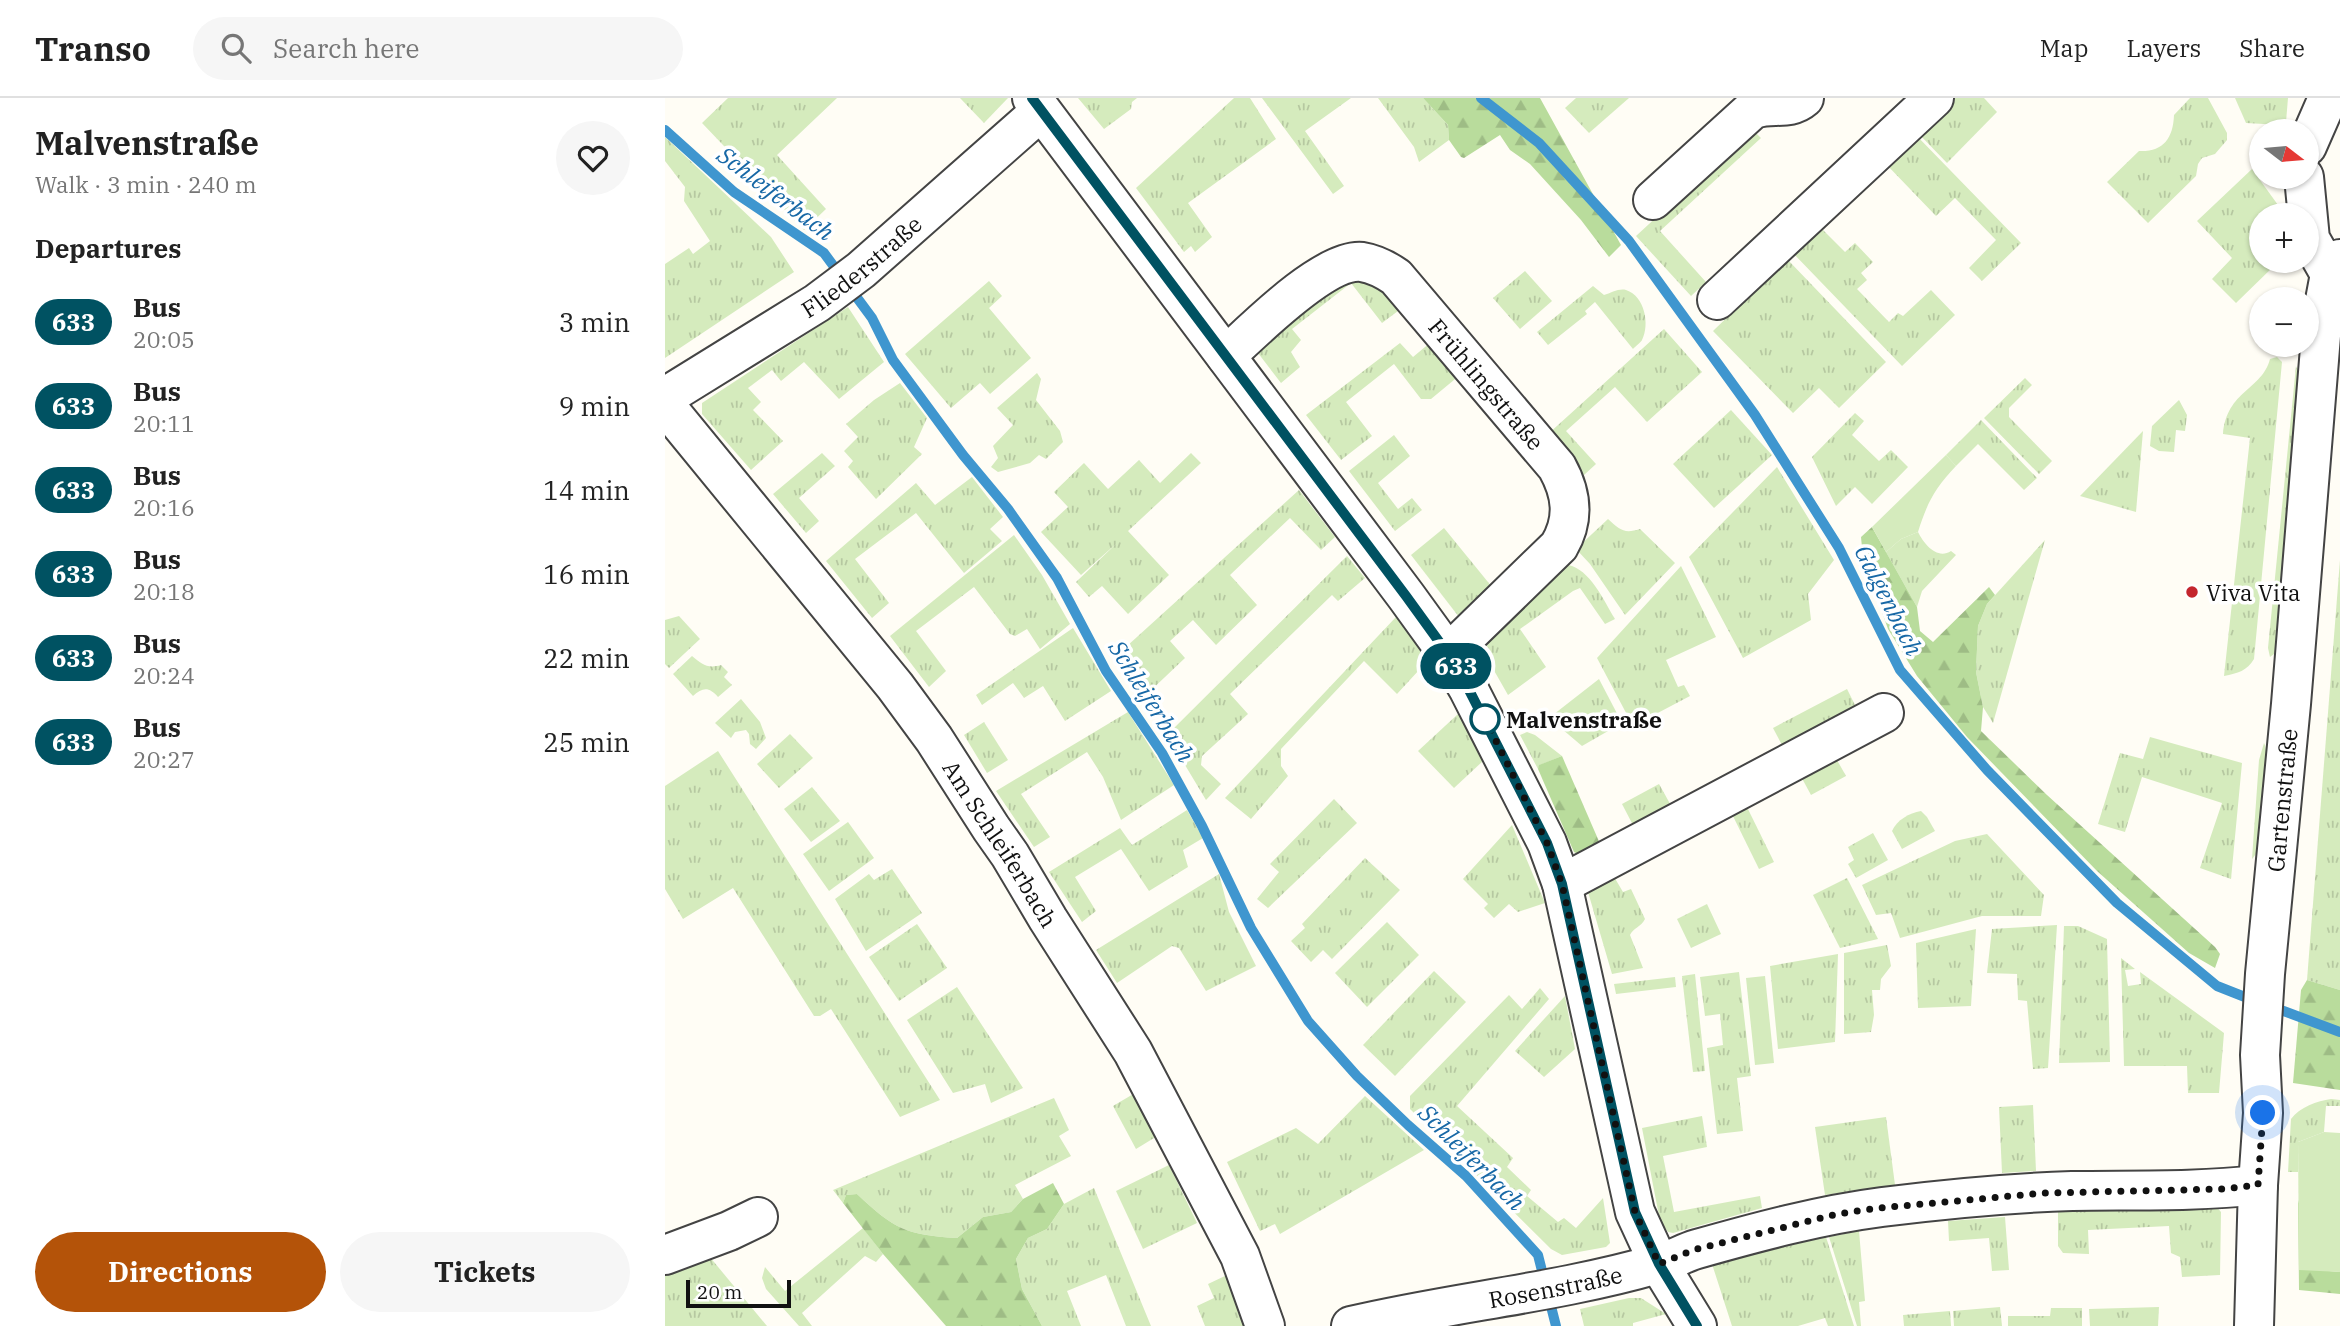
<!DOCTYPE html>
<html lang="en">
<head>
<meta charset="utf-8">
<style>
  :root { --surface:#fff; --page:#f6f6f6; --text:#222; --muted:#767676; --line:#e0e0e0; --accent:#b45309 }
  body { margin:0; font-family:"IBM Plex Serif",serif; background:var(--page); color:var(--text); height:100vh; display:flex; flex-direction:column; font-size:26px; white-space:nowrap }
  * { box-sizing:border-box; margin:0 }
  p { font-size:23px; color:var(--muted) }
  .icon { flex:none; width:38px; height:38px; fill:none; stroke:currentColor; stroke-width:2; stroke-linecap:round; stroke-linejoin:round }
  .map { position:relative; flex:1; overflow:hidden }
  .drawer { display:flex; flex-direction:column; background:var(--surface); width:665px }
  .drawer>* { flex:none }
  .badge { padding:0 14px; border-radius:23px; font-size:24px; line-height:46px }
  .needle { width:46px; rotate:106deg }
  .fabs { position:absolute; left:1584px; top:21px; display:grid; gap:14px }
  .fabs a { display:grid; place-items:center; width:70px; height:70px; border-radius:50%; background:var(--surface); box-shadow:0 2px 5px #0004; font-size:35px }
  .scale { position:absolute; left:21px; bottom:18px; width:105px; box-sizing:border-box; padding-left:7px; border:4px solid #111; border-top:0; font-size:19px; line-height:24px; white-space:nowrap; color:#111; -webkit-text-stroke:5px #fff; paint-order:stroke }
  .you { position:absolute; width:35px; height:35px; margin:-18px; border:5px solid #fff; border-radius:50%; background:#1a73e8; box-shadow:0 0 0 10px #1a73e833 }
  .map>.badge { position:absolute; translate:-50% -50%; box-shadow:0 0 0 4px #fff }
  h2 { padding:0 35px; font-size:26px; line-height:63px }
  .round { display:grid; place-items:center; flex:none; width:74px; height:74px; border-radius:37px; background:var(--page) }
  .head { display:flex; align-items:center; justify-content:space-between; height:119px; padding:0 35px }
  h1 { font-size:33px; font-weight:700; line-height:52px }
  .button { display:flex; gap:14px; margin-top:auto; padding:14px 35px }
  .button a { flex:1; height:80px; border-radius:42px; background:var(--accent); color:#fff; font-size:28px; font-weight:700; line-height:80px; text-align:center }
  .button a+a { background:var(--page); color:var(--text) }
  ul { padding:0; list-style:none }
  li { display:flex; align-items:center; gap:21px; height:84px; padding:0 35px }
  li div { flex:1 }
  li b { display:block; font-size:26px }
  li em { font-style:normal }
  li .badge { min-width:77px; font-weight:700; text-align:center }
  header { display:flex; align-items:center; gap:42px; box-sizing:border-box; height:98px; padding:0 35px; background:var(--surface); border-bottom:2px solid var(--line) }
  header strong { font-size:33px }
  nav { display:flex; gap:38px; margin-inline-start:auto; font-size:24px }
  .search { width:490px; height:63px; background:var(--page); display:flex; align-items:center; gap:18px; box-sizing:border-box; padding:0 24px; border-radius:38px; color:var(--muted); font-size:26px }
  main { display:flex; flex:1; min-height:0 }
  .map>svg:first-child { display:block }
  .grass { fill:url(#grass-tufts) }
  .forest { fill:url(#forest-firs) }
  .park { fill:#d5ebbd }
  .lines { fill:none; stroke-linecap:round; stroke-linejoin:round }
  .stream { stroke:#3f96cf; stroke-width:10 }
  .minor-casing { stroke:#444; stroke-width:42 }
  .minor { stroke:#fff; stroke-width:38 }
  .line-casing { stroke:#fff; stroke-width:16 }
  .line { stroke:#005262; stroke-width:10 }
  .walk { stroke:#111; stroke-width:7; stroke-dasharray:0 12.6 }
  .poi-dot { fill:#c4262e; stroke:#fff; stroke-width:2.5 }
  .stop-dot { fill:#fff; stroke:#005262; stroke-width:3.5 }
  .labels { text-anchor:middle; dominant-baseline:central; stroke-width:7; stroke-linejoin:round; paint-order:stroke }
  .street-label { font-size:23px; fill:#111; stroke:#fff }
  .poi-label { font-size:23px; fill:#111; stroke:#fff; text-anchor:start }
  .stop-label { font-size:23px; font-weight:bold; fill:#111; stroke:#fff; text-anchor:start }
  .water-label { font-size:24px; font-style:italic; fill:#1768a6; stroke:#fff }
</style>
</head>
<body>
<header>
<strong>Transo</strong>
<div class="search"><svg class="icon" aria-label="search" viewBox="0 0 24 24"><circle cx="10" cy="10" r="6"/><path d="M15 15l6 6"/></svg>Search here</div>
<nav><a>Map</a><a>Layers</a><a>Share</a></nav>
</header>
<main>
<section class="drawer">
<div class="head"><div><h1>Malvenstraße</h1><p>Walk · 3 min · 240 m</p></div><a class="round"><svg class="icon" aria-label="heart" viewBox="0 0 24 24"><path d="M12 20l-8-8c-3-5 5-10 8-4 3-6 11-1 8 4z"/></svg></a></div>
<h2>Departures</h2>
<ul>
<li><span class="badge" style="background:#005262;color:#fff">633</span><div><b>Bus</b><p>20:05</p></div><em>3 min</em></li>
<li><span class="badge" style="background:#005262;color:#fff">633</span><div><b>Bus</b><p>20:11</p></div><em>9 min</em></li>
<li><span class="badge" style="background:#005262;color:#fff">633</span><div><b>Bus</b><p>20:16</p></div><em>14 min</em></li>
<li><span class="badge" style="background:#005262;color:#fff">633</span><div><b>Bus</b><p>20:18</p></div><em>16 min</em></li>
<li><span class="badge" style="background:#005262;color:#fff">633</span><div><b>Bus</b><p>20:24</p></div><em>22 min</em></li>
<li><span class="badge" style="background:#005262;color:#fff">633</span><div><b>Bus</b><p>20:27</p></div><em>25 min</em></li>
</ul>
<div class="button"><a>Directions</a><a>Tickets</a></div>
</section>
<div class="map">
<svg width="1675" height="1228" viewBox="0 0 1675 1228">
  <defs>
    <pattern id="grass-tufts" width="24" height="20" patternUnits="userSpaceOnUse" patternTransform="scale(1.75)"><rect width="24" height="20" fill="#d5ebbd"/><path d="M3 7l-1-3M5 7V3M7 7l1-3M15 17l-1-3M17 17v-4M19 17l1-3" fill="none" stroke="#b6c8a1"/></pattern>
    <pattern id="forest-firs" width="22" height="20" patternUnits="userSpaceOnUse" patternTransform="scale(1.75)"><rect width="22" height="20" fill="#b9dc9c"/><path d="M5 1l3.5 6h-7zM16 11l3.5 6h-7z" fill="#9ebc85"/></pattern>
  </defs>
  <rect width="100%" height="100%" fill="#fffdf5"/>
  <g class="grass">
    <polygon points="63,0 172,0 112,57 161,111 139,132 37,25"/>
    <polygon points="295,0 343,0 319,25"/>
    <polygon points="413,0 472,0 467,4 466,11 439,31"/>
    <polygon points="569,0 585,0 611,41 523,105 547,139 530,154 526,148 519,154 471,90"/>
    <polygon points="597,0 686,0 640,33 679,88 668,96"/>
    <polygon points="713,0 758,0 783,27 784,42 754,64 749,49"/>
    <polygon points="911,0 964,0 924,35 900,10"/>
    <polygon points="1289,0 1319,0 1332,14 1282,65 1253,35"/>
    <path d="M1525,0h18l19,35v7l-12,14 -13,4 -4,6 -2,12 -48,47 -41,-41 32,-31c24,1 34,-12 35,-36z"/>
    <polygon points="1570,0 1623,0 1621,24 1617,27 1581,25"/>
    <polygon points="1087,31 1096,40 995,133 1041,184 1026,198 971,138"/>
    <polygon points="1250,36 1356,145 1317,183 1304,170 1331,142 1290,100 1271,118 1220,65"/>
    <polygon points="0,39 106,139 129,174 0,260 0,166 24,150 28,156 45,143 19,103 20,89 0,63"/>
    <polygon points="1587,71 1613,107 1613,117 1596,117 1596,163 1610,163 1609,168 1571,205 1547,181 1567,160 1532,123"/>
    <polygon points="1152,126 1180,154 1190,145 1208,164 1196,175 1202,182 1192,191 1224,224 1233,215 1238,218 1266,192 1290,217 1237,268 1125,152"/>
    <polygon points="1122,161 1221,264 1174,310 1154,290 1128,315 1048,233"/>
    <polygon points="860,173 887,203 855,231 828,200"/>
    <polygon points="324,183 337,198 324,210 366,260 325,296 315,285 286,310 240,256"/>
    <polygon points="692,183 724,194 737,210 717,225 686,185 627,231 636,242 626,254 635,269 616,285 593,255 600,241 664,189"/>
    <path d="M928,188l11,9c7,-2 15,-7 22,-5 19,6 24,35 16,50 -1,2 -7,7 -9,9l-38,-47 -10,9 2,3 -39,31 -11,-13z"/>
    <polygon points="183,209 219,264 174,301 139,264 116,283 107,272 83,290 96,304 88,312 118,343 86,372 37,316 37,305"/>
    <polygon points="999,231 1037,274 982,324 950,289 901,333 931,366 919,377 882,337"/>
    <polygon points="766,244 795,277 766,301 756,301 729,266 681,304 707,338 676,362 641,317 735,245 748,259"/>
    <path d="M1612,259l5,5 -28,297c-7,12 -16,14 -30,17l26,-238 -27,-4c4,-44 39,-44 47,-75z"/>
    <polygon points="1631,268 1635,278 1612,549 1609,556 1605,559 1603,550"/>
    <polygon points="372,275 376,281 371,302 395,333 398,344 381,361 374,357 365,365 333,374 326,369 333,360 328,348 348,327 332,310"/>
    <polygon points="1360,280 1367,287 1344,310 1344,319 1387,363 1374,376 1319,320"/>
    <polygon points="235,285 262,320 249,349 257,356 211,401 183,369 188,363 179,353 193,339 181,326 209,302"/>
    <polygon points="1514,302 1522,317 1520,333 1511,332 1509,354 1494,353 1485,348 1487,328"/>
    <polygon points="1066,312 1107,357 1049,410 1008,366"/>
    <polygon points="1190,315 1199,323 1187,337 1214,363 1226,352 1243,369 1207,406 1190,389 1171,408 1147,359"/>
    <polygon points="1316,322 1372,380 1359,392 1313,346 1291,368 1281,357"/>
    <polygon points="1478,333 1471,414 1415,398"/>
    <polygon points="729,337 745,358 713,385 733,411 747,400 757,412 730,433 684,373"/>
    <polygon points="157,355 170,368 134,400 154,423 141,435 108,396"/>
    <polygon points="526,355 536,365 463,433 504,477 463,516 437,488 424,499 411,484 452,445 416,477 376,434 403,409 389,394 419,365 443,391 474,362 495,385"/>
    <polygon points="1112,369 1169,462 1143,496 1146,522 1078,560 1024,459"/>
    <polygon points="307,379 338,419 325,431 337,443 299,475 251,415 190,461 224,505 207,520 161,463 251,385 270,407"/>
    <polygon points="634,392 670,439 656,452 625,420 565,477 592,507 551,547 528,522 505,543 520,560 480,598 451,558"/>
    <path d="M943,421c12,11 16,15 32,10l35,34 -50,52 -35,-51 -14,-15z"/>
    <polygon points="779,430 827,489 794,519 746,457"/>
    <path d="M1253,434c6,12 19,28 33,19l5,4 -34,36 -5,16 -31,-55 15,-13z"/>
    <polygon points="349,437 377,477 405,526 375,551 362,531 350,538 345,536 309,489 251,533 281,573 264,589 225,538"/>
    <polygon points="1380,442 1328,625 1318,609 1311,574 1313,528 1322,506"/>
    <polygon points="682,458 700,480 673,503 667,497 565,596 583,616 537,658 536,667 556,686 541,702 502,637"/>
    <polygon points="1675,462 1675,892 1642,882"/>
    <path d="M903,467c22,4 36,36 47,54l-10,5 -25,-36 -7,3 -53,38 26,38 -38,28 -24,-42c7,-25 63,-69 84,-88z"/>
    <polygon points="1016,468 1051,539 1001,562 1013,589 1019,587 1025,598 968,628 932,560"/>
    <polygon points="14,518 35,541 4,570 0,566 0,522"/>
    <polygon points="731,519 766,559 732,596 699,563 616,651 616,668 623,678 586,721 560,700"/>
    <polygon points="408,530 446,593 400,623 378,588 359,600 348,585 317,607 311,597"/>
    <path d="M27,558c10,8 15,13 29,9l7,7 -4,5 8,8 -14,12c-9,-10 -15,-10 -25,-1l-20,-22z"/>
    <polygon points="934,581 957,625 917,648 884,620"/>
    <polygon points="1182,591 1190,607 1117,647 1108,630"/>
    <polygon points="76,601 95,624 101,640 91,651 85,646 84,636 81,632 70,634 66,640 50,625"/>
    <polygon points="463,614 509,687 456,722 438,679 422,654 356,696 385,739 369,749 331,693"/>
    <polygon points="793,616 818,663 789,690 753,653"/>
    <polygon points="319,624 343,662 322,675 299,637"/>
    <polygon points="862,634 870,637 897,658 875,667 873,671 855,637"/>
    <polygon points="125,636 148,660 114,690 92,666"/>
    <polygon points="1485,639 1577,665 1566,781 1535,770 1557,705 1477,679 1460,734 1433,726 1455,655 1478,661"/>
    <path d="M1599,645c8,13 -3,87 -5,107l-7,9 7,-99z"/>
    <polygon points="53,653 275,1002 235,1019 166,911 155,918 149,918 68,790 18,821 0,791 0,688"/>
    <polygon points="1168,655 1181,678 1146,697 1133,673"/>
    <polygon points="994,686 1008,711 970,731 957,706"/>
    <polygon points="147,689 175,723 146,744 119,711"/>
    <polygon points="669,701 692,725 603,810 592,801 614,774 605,766"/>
    <polygon points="1079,703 1109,764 1094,771 1064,710"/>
    <polygon points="522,712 538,740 518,752 523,769 484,793 456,751 410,779 431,813 417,824 384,774 455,730 467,747"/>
    <path d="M1256,713l6,6 8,14 -33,18 -10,-18c5,-11 17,-18 29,-20z"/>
    <polygon points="183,724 209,760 164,793 138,756"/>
    <polygon points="847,727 880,805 853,814 844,806 829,820 819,810 823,806 798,781"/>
    <polygon points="1208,735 1223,762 1191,780 1183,766 1189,762 1183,749"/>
    <polygon points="1322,736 1379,797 1376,818 1317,818 1235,840 1226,815 1211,817 1197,787 1290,743"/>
    <polygon points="700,760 735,792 667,861 658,852 646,864 626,843 640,830 637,826"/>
    <polygon points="227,771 257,815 201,853 170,801 204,776 209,782"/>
    <polygon points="554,776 564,814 591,868 541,893 514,850 507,848 452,885 431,852"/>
    <path d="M948,777l10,17 8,-3 14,30c-4,8 -12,9 -15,16l13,33 -31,6 -24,-82z"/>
    <polygon points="1182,780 1213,841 1175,850 1148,797"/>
    <polygon points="1042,806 1056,836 1026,850 1012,821"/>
    <polygon points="722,824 754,857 702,909 670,875"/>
    <polygon points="252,826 282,870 234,903 204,859"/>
    <polygon points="1392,827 1383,970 1368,971 1362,903 1353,902 1352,876 1322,875 1327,831"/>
    <polygon points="1399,828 1413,828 1442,841 1445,964 1394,965"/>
    <polygon points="1311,831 1306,908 1253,910 1251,845"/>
    <polygon points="1222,847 1226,868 1216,881 1215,892 1207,892 1209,917 1206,934 1179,936 1179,855"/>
    <polygon points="1173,856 1170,944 1113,951 1105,868"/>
    <polygon points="1456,860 1470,871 1460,872 1463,888 1476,886 1475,874 1559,935 1554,995 1523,995 1522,968 1459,968"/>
    <polygon points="769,873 801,904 730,978 698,947"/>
    <polygon points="1074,874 1086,978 1072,980 1078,1033 1052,1036 1042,950 1058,947 1055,916 1040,918 1035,879"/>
    <polygon points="1030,876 1040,973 1028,974 1017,878"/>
    <polygon points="1010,879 1011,889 951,896 949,886"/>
    <polygon points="292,889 358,990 326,1005 320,986 288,995 242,922"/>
    <polygon points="875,890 884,901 792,1008 848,1060 842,1069 866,1092 862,1098 893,1124 899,1120 911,1130 938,1100 945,1145 941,1149 897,1157 886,1151 745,1011 745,998 844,897 857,911"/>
    <polygon points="900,898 910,951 879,979 850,953"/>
    <polygon points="470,995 491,1032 489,1040 471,1051 448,1008"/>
    <polygon points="700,998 759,1052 615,1136 610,1126 595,1133 562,1064 631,1030 653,1046"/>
    <path d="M389,1000l15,32 -10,6 12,20 -56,29 8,14 -12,13 -28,5 -26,21c-51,-3 -63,-9 -100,-44l-11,1 -3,8 -10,-13z"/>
    <path d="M1666,1001l9,1v6h-14l-2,26 -26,10v30h-10l3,-53c9,-12 26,-18 40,-20z"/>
    <polygon points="1368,1007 1371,1073 1337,1075 1334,1009"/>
    <polygon points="1037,1018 1042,1049 998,1058 1009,1114 1095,1098 1097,1110 1008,1135 1003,1134 995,1123 977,1030"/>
    <polygon points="1221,1019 1230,1087 1160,1097 1150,1029"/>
    <polygon points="504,1067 532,1125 478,1151 451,1093"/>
    <polygon points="429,1090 486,1228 461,1228 441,1177 402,1193 416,1228 377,1228 357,1191 351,1161 363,1140 382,1131 399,1106"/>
    <polygon points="1550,1107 1556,1114 1555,1177 1517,1179 1515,1159 1506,1155 1504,1128 1423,1132 1424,1156 1398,1155 1393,1148 1393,1108"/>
    <polygon points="1340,1119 1344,1172 1327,1173 1324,1140 1284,1143 1283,1123"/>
    <polygon points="198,1130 218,1156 211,1164 200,1158 137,1215 147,1228 134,1228 101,1191 97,1180 100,1169 120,1193"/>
    <polygon points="1194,1133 1200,1203 1194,1204 1196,1228 1192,1228 1164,1139"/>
    <polygon points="1161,1139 1189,1228 1163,1228 1160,1220 1133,1228 1067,1228 1047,1166"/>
    <polygon points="44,1158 102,1228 0,1228 0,1177"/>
    <polygon points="562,1177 582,1225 579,1228 540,1228 532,1208 549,1200 543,1186"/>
    <polygon points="964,1200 976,1200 1001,1216 968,1225 968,1228 919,1228 915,1211"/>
    <polygon points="1335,1209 1337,1228 1289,1228 1288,1213"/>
    <polygon points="1494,1209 1493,1228 1425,1228 1424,1211"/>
    <polygon points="1386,1210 1417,1210 1417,1228 1343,1228 1343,1218 1385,1218"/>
    <polygon points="1285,1213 1286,1228 1239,1228 1238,1217"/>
  </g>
  <g class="forest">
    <polygon points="758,0 875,0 956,147 944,159 916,122 865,66 845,52 835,37 799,60 796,59 784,42 783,27"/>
    <polygon points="1207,429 1252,509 1255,533 1268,544 1324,489 1330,497 1322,506 1313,528 1311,574 1318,609 1316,633 1382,697 1550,849 1555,856 1550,870 1524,855 1432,773 1302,639 1252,578 1223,531 1198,460 1196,439"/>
    <polygon points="897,658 936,748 913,756 909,754 873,671 874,667"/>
    <polygon points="1642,882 1675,892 1675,992 1628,985 1636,892"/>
    <path d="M388,1085l11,21 -17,25 -19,9 -12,21 6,30 20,37h-96l-63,-72 -40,-51 3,-8 11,-1c37,35 49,41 100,44l26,-21 28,-5 12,-13z"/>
    <polygon points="1633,1102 1653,1172 1675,1174 1675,1196 1634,1192"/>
  </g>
  <g class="park">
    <path d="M1281,357l10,11c-21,22 -29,37 -38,66l-17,7 -15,13 -14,-25z"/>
    <polygon points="1100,878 1109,965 1090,967 1081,880"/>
    <polygon points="1659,1034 1675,1035 1675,1174 1634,1172 1633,1044"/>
  </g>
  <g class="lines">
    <g class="stream">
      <polyline points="816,0 874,45 964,143 1090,317 1174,450 1235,572 1322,672 1452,805 1552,888 1590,903"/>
      <polyline points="0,32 69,94 159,155 207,220 228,262 298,357 343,411 392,480 441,573 497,655 537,728 586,830 643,923 692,978 743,1027 801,1078 873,1157 891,1228"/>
      <polyline points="1605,908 1675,934"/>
    </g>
    <g class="minor-casing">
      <g id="minor">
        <polyline points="367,0 741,498 783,556 803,590 882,745 897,786 970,1114 994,1166 1032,1228"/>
        <polyline points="1642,48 1663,0"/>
        <polyline points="1639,79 1645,141 1665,176"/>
        <path d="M988,102l99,-90c18,-9 36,2 52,-12"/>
        <polyline points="1052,202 1269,0"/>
        <path id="s1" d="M561,258c27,-25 99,-98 136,-94 12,2 24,8 34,15l161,190c15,27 18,52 2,79l-111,108"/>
        <path id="s2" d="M0,299l152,-94 44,-33 180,-159"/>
        <path id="s3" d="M0,307l230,281 39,53 57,89 19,27 38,64 85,133 107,204 25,70"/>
        <polyline points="897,786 1219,615"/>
        <polyline points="0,1157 64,1133 93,1119"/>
        <path id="s4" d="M686,1228c101,-24 206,-33 306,-62 14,-3 26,-11 40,-15 60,-17 123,-34 185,-42 63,-8 127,-14 190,-16 62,-1 124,1 186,-6"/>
        <path id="s5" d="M1589,1228l4,-141 5,-72 -3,-58 5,-81 26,-270 32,-393 7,-37 10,-15"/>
      </g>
    </g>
    <use href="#minor" class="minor"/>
  </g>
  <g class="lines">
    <g class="line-casing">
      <polyline id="line" points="367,0 741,498 783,556 803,590 882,745 897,786 970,1114 994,1166 1032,1228"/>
    </g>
    <use href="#line" class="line"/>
    <polyline class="walk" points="820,621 882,745 897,786 970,1114 994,1166 1028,1152 1172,1116 1214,1110 1380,1095 1558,1091 1593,1087 1598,1015"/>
  </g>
  <circle class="poi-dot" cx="1527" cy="494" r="7"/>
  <circle class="stop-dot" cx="820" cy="621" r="14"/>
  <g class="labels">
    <g class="street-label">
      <text stroke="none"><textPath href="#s2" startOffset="236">Fliederstraße</textPath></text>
      <text stroke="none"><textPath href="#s1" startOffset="346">Frühlingstraße</textPath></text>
      <text stroke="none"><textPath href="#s5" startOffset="527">Gartenstraße</textPath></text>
      <text stroke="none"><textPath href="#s3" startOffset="553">Am Schleiferbach</textPath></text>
      <text stroke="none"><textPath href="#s4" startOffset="208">Rosenstraße</textPath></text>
    </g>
    <g class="poi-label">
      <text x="1541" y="494">Viva Vita</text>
    </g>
    <g class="stop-label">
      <text x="841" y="621">Malvenstraße</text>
    </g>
    <g class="water-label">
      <text transform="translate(111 95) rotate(37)">Schleiferbach</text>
      <text transform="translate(1224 502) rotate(63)">Galgenbach</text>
      <text transform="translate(487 603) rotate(58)">Schleiferbach</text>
      <text transform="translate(807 1059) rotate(45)">Schleiferbach</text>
    </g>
  </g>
</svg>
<div class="fabs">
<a><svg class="needle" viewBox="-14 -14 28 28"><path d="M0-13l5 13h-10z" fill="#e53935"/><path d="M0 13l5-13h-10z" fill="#767676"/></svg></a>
<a>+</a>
<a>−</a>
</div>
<div class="scale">20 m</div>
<div class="you" style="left:1598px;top:1015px"></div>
<b class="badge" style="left:791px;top:568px;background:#005262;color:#fff">633</b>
</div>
</main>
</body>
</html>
